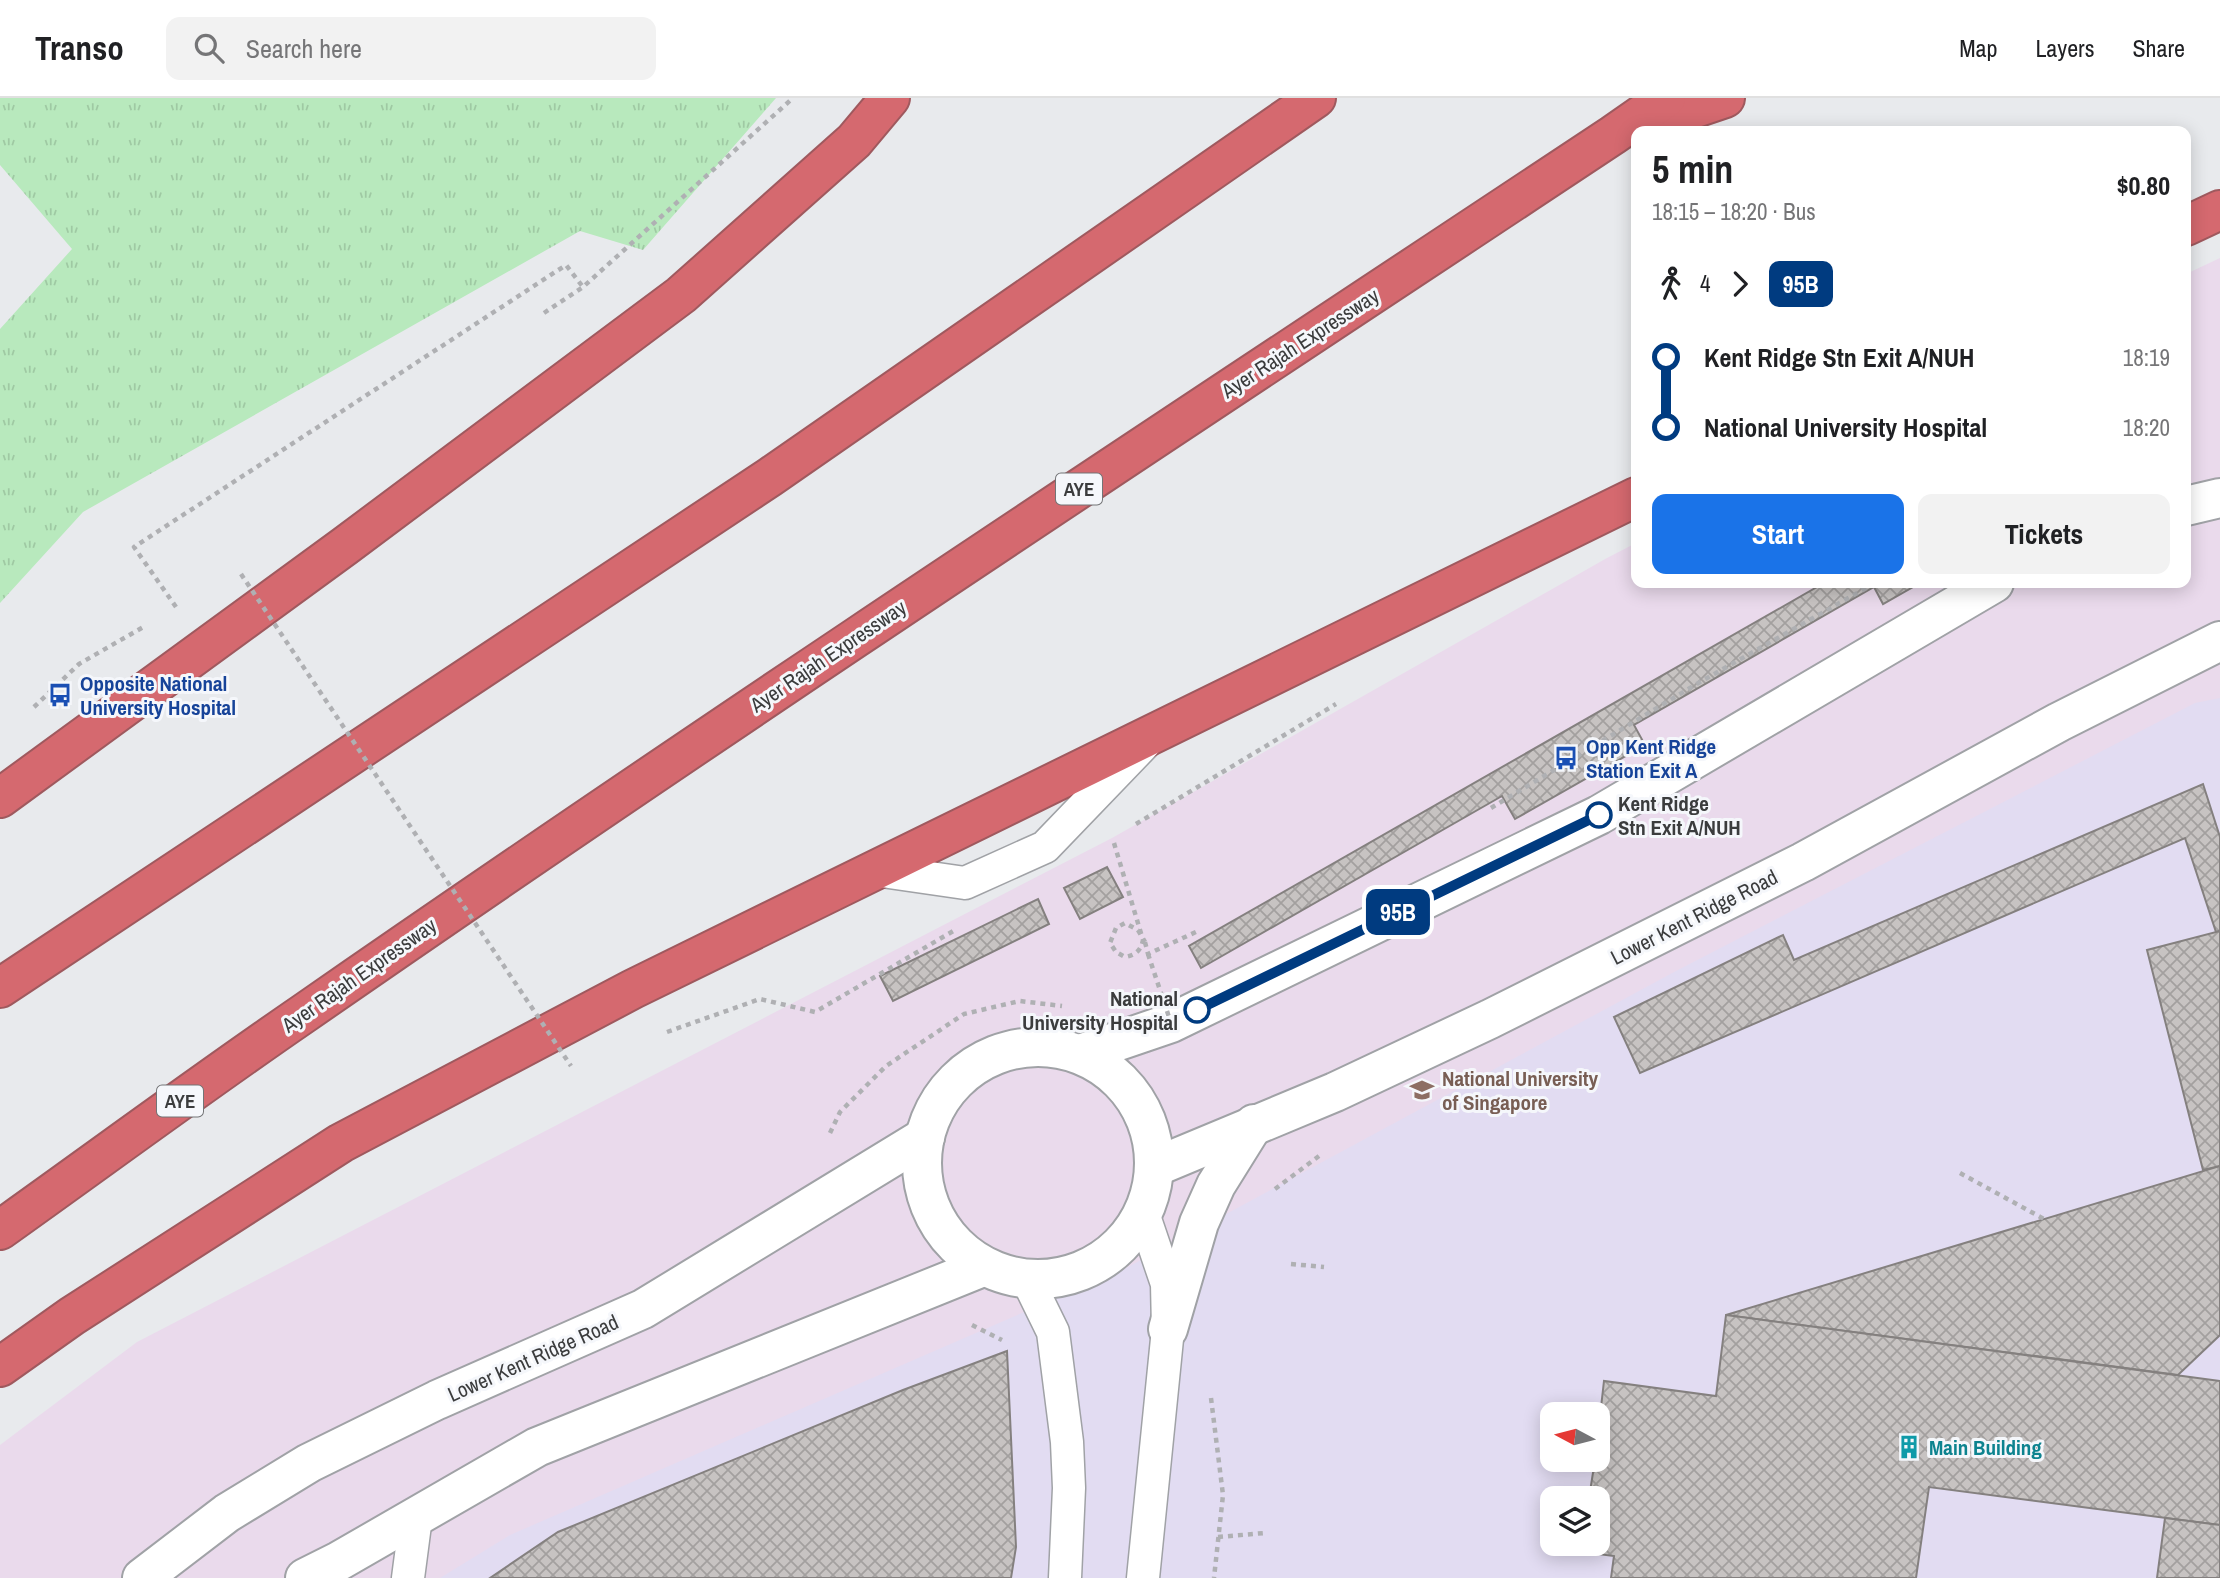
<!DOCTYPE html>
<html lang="en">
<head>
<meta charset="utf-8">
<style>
  :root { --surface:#fff; --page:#f2f2f2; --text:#202124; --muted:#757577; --line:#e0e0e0; --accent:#1a73e8 }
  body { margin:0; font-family:"Archivo Narrow",sans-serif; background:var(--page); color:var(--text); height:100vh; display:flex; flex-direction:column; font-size:26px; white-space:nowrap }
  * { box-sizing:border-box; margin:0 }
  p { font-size:23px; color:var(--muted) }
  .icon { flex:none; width:38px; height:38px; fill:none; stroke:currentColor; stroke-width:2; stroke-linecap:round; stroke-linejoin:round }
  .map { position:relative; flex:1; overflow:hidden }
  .drawer { position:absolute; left:1631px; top:28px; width:560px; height:462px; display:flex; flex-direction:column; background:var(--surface); border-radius:14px; box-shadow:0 4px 18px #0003 }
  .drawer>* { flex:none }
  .badge { padding:0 14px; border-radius:10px; font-size:24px; line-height:46px }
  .needle { width:46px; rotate:277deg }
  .controls { position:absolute; left:1540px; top:1304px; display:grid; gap:14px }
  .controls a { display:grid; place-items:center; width:70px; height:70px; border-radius:14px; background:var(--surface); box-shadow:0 4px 18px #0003; font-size:35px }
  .map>.badge { position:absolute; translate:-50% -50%; box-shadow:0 0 0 4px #fff }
  .legs { display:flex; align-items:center; gap:10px; height:77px; padding:0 21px; font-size:23px }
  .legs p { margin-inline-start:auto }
  .headline { display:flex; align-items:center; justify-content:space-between; height:119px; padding:0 21px }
  h1 { font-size:38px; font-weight:700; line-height:52px }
  .button { display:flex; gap:14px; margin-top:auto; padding:14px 21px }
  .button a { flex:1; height:80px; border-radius:14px; background:var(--accent); color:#fff; font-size:28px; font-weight:700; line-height:80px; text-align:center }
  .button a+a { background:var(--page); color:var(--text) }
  ul { padding:0 21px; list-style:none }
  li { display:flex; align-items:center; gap:24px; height:70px; font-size:26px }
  li i { display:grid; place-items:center; width:10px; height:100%; margin:0 9px; background:currentColor }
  li i::after { content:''; width:18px; height:18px; margin:-9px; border:5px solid; border-radius:50%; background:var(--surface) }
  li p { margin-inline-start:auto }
  li:first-child i { background:linear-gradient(#0000 50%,currentColor 0) }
  li:last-child i { background:linear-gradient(currentColor 50%,#0000 0) }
  header { display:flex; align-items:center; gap:42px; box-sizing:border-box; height:98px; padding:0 35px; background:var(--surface); border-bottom:2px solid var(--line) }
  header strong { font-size:33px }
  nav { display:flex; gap:38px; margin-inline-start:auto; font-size:24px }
  .search { width:490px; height:63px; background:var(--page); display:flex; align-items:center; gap:18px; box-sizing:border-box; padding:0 24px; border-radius:14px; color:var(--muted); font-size:26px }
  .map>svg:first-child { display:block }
  .education { fill:#eadaec; fill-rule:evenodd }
  .medical { fill:#e2dcf2; fill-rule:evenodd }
  .grass { fill:url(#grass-tufts) }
  .building { fill:url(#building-cross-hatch); stroke:#84807f; stroke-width:2 }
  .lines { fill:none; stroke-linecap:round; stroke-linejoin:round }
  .lane-casing { stroke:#a0a2a6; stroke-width:35 }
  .street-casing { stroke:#a0a2a6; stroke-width:42 }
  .highway-casing { stroke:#9f595e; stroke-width:42 }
  .path { stroke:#afb0b3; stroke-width:4.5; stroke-dasharray:5 5; stroke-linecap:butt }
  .lane { stroke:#fff; stroke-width:32 }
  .street { stroke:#fff; stroke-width:38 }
  .highway { stroke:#d5696f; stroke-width:38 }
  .path-bridge { stroke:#afb0b3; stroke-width:4.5; stroke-dasharray:5 5; stroke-linecap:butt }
  .line-1-casing { stroke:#fff; stroke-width:16 }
  .line-1 { stroke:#003b80; stroke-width:10 }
  .stop-1-dot { fill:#fff; stroke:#003b80; stroke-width:3.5 }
  .labels { text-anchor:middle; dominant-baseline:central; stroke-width:6; stroke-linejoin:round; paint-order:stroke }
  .shield { fill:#f5f7fb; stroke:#737476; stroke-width:2 }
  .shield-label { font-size:19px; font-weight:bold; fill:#3b3c3d }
  .street-label { font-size:21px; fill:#3b3c3d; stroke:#f5f7fb }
  .transit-label { font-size:21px; font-weight:bold; fill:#164399; stroke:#f5f7fb; text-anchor:start }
  .stop-label { font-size:21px; font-weight:bold; fill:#3b3c3d; stroke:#f5f7fb; text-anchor:start }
  .education-label { font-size:21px; font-weight:bold; fill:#785e54; stroke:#f5f7fb; text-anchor:start }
  .culture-label { font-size:21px; font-weight:bold; fill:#0d838f; stroke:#f5f7fb; text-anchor:start }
</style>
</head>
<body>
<header>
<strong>Transo</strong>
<div class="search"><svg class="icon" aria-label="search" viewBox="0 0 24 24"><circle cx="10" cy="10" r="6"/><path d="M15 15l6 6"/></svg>Search here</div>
<nav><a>Map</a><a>Layers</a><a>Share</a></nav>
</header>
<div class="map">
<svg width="2220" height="1480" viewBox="0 0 2220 1480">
  <defs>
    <pattern id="grass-tufts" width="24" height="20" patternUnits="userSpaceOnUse" patternTransform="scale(1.75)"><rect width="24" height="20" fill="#b8e9bd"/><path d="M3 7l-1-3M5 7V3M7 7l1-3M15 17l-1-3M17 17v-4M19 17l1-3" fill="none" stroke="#9fc9a3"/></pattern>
    <pattern id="building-cross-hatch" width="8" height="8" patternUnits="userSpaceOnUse" patternTransform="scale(1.75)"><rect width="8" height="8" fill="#c7c3c2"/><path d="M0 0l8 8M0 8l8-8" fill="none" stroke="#a3a09f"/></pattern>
  </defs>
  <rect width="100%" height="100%" fill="#e8eaed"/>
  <path class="education" d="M2220,160v1320h-2220v-133l137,-103 975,-504 495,-280 29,-15v40h550v-309zM1552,1316h46v46h-46zM1552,1400h46v46h-46z"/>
  <path class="medical" d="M2220,600v880h-1780l70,-43 618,-268 548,-296 519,-268zM1552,1316h46v46h-46zM1552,1400h46v46h-46z"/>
  <polygon class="grass" points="0,0 776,0 643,152 580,133 83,414 0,505 0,231 72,151 0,67"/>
  <g class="building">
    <polygon points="1824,485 1920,485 1883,506 1874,489 1634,627 1645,647 1515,721 1502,698 1201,870 1189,848"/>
    <polygon points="2203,686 2220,739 2220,833 2216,834 2185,740 1640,975 1614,919 1783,837 1794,862"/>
    <polygon points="1107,769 1123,799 1080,821 1064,790"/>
    <polygon points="1038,801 1049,826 893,903 880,878"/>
    <polygon points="2220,833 2220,1068 2203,1072 2147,852"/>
    <polygon points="2220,1068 2220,1237 2178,1277 1726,1217"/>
    <polygon points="1726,1217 2220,1283 2220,1427 1929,1389 1916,1480 1611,1480 1614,1458 1582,1454 1583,1446 1598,1446 1598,1400 1589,1400 1595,1362 1598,1362 1598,1336 1604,1283 1716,1298"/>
    <polygon points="1007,1253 1016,1449 1011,1480 490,1480 558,1434 903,1292"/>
    <polygon points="2165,1420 2220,1427 2220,1480 2157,1480"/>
  </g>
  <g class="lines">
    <g class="lane-casing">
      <g id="lane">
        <polyline points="875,772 965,785 1045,749 1145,645"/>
        <polyline points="1143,1115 1167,1186 1168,1231 1143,1480"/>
        <polyline points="1028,1183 1053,1234 1067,1344 1069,1390 1065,1480"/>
        <polyline points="408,1480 416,1419"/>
      </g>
    </g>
    <g class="street-casing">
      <g id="street">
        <polyline points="2186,408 2220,400"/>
        <circle cx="1038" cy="1065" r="116"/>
        <polyline points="1080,956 1171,925 1599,717 1994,485"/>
        <polyline points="1155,1069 1335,994 1490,921 1803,764 2059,624 2220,543"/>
        <polyline points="1168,1231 1199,1125 1216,1087 1254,1026"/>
        <polyline points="142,1480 227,1415 309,1365 437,1302 643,1211 925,1039"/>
        <polyline points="305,1480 339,1463 537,1349 983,1169"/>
      </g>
    </g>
    <g class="highway-casing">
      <g id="highway">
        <polyline points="1642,28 1725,0"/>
        <polyline points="2186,128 2220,112"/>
        <polyline points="0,700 345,448 681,197 854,43 890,0"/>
        <polyline points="0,890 770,379 1316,0"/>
        <path d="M0,1132c101,-72 201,-146 303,-216 432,-300 871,-588 1310,-879l53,-37"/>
        <polyline points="0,1269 72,1218 341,1045 633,891 1636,399"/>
      </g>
    </g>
    <g class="path">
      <polyline points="544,215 583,189 793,0"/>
      <polyline points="176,509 134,449 566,167 583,189"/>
      <polyline points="34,609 79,566 145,528"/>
      <polyline points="1491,710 1700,584 1875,485"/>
      <polyline points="1136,726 1336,606"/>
      <path d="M1114,745l29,97c-2,11 -8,15 -18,17l-9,-5 -6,-9 6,-15 9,-5 13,7"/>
      <polyline points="1145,844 1148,856 1196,834"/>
      <polyline points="667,934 760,901 815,914 955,832"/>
      <polyline points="830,1035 840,1014 886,968 964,916 1020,903 1062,908"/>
      <polyline points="1960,1075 2044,1121"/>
      <polyline points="1275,1091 1319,1058"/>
      <polyline points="1291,1166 1324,1169"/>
      <polyline points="972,1227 1002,1242"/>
      <polyline points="1211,1300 1223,1397 1214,1480"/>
      <polyline points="1218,1439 1265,1435"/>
    </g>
    <use href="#lane" class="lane"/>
    <use href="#street" class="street"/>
    <use href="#highway" class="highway"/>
    <g class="path-bridge">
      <polyline points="241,476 571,968"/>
      <polyline points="1138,832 1145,844"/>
      <polyline points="1148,856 1171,925"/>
    </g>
  </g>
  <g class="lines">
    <g class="line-1-casing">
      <polyline id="line-1" points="1197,912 1599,717"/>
    </g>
    <use href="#line-1" class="line-1"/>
  </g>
  <defs>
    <g id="bus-bare" transform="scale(1.89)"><path d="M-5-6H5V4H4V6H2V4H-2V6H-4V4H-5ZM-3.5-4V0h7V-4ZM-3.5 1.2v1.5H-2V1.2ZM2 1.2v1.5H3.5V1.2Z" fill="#1a4fb4" stroke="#f5f7fb" stroke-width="2.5" paint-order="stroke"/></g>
    <g id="university-bare" transform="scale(1.89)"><path d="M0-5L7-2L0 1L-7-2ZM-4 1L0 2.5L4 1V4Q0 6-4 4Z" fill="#8d6e63" stroke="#f5f7fb" stroke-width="2.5" paint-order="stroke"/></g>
    <g id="building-bare" transform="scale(1.89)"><path d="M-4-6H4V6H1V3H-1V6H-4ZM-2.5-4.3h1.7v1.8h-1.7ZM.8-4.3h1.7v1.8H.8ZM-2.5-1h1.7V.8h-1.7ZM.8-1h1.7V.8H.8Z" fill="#0f9aa8" stroke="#f5f7fb" stroke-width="2.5" paint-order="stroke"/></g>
  </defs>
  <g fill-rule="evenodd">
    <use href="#bus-bare" x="60" y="597"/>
    <use href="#bus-bare" x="1566" y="660"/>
    <use href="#university-bare" x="1422" y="992"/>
    <use href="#building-bare" x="1909" y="1349"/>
  </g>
  <g class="stop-1-dot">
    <circle cx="1599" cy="717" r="12"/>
    <circle cx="1197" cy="912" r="12"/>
  </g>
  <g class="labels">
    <g class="shield">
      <rect x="1056" y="375.5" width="46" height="31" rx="5"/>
      <rect x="157" y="987.5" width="46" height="31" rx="5"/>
    </g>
    <g class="shield-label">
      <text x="1079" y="391">AYE</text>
      <text x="180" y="1003">AYE</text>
    </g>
    <g class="street-label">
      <text transform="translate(1300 245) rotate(-33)">Ayer Rajah Expressway</text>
      <text transform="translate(828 558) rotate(-34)">Ayer Rajah Expressway</text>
      <text transform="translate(1694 819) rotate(-27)">Lower Kent Ridge Road</text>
      <text transform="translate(359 877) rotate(-35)">Ayer Rajah Expressway</text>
      <text transform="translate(533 1260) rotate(-24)">Lower Kent Ridge Road</text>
    </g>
    <g class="transit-label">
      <text x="80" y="585">Opposite National<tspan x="80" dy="24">University Hospital</tspan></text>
      <text x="1586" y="648">Opp Kent Ridge<tspan x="1586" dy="24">Station Exit A</tspan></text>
    </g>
    <g class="stop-label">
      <text x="1618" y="705">Kent Ridge<tspan x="1618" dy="24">Stn Exit A/NUH</tspan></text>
      <text x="1178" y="900" text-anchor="end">National<tspan x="1178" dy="24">University Hospital</tspan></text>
    </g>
    <g class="education-label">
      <text x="1442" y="980">National University<tspan x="1442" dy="24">of Singapore</tspan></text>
    </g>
    <g class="culture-label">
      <text x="1929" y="1349">Main Building</text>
    </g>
  </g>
</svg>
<div class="controls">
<a><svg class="needle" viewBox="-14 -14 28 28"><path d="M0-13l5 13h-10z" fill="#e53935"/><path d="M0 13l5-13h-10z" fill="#757577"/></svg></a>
<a><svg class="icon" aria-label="layers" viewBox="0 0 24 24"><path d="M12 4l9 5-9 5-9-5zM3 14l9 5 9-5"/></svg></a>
</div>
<b class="badge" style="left:1398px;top:814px;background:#003b80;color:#fff">95B</b>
<section class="drawer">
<div class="headline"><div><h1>5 min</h1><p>18:15 – 18:20 · Bus</p></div><b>$0.80</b></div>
<div class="legs"><svg class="icon" aria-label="walk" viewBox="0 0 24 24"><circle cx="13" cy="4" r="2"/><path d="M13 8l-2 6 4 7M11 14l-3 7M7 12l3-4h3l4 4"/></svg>4<svg class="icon" aria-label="forward" viewBox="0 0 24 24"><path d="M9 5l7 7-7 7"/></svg><b class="badge" style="background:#003b80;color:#fff">95B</b></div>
<ul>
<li><i style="color:#003b80"></i><b>Kent Ridge Stn Exit A/NUH</b><p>18:19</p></li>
<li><i style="color:#003b80"></i><b>National University Hospital</b><p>18:20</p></li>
</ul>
<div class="button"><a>Start</a><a>Tickets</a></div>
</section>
</div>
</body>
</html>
